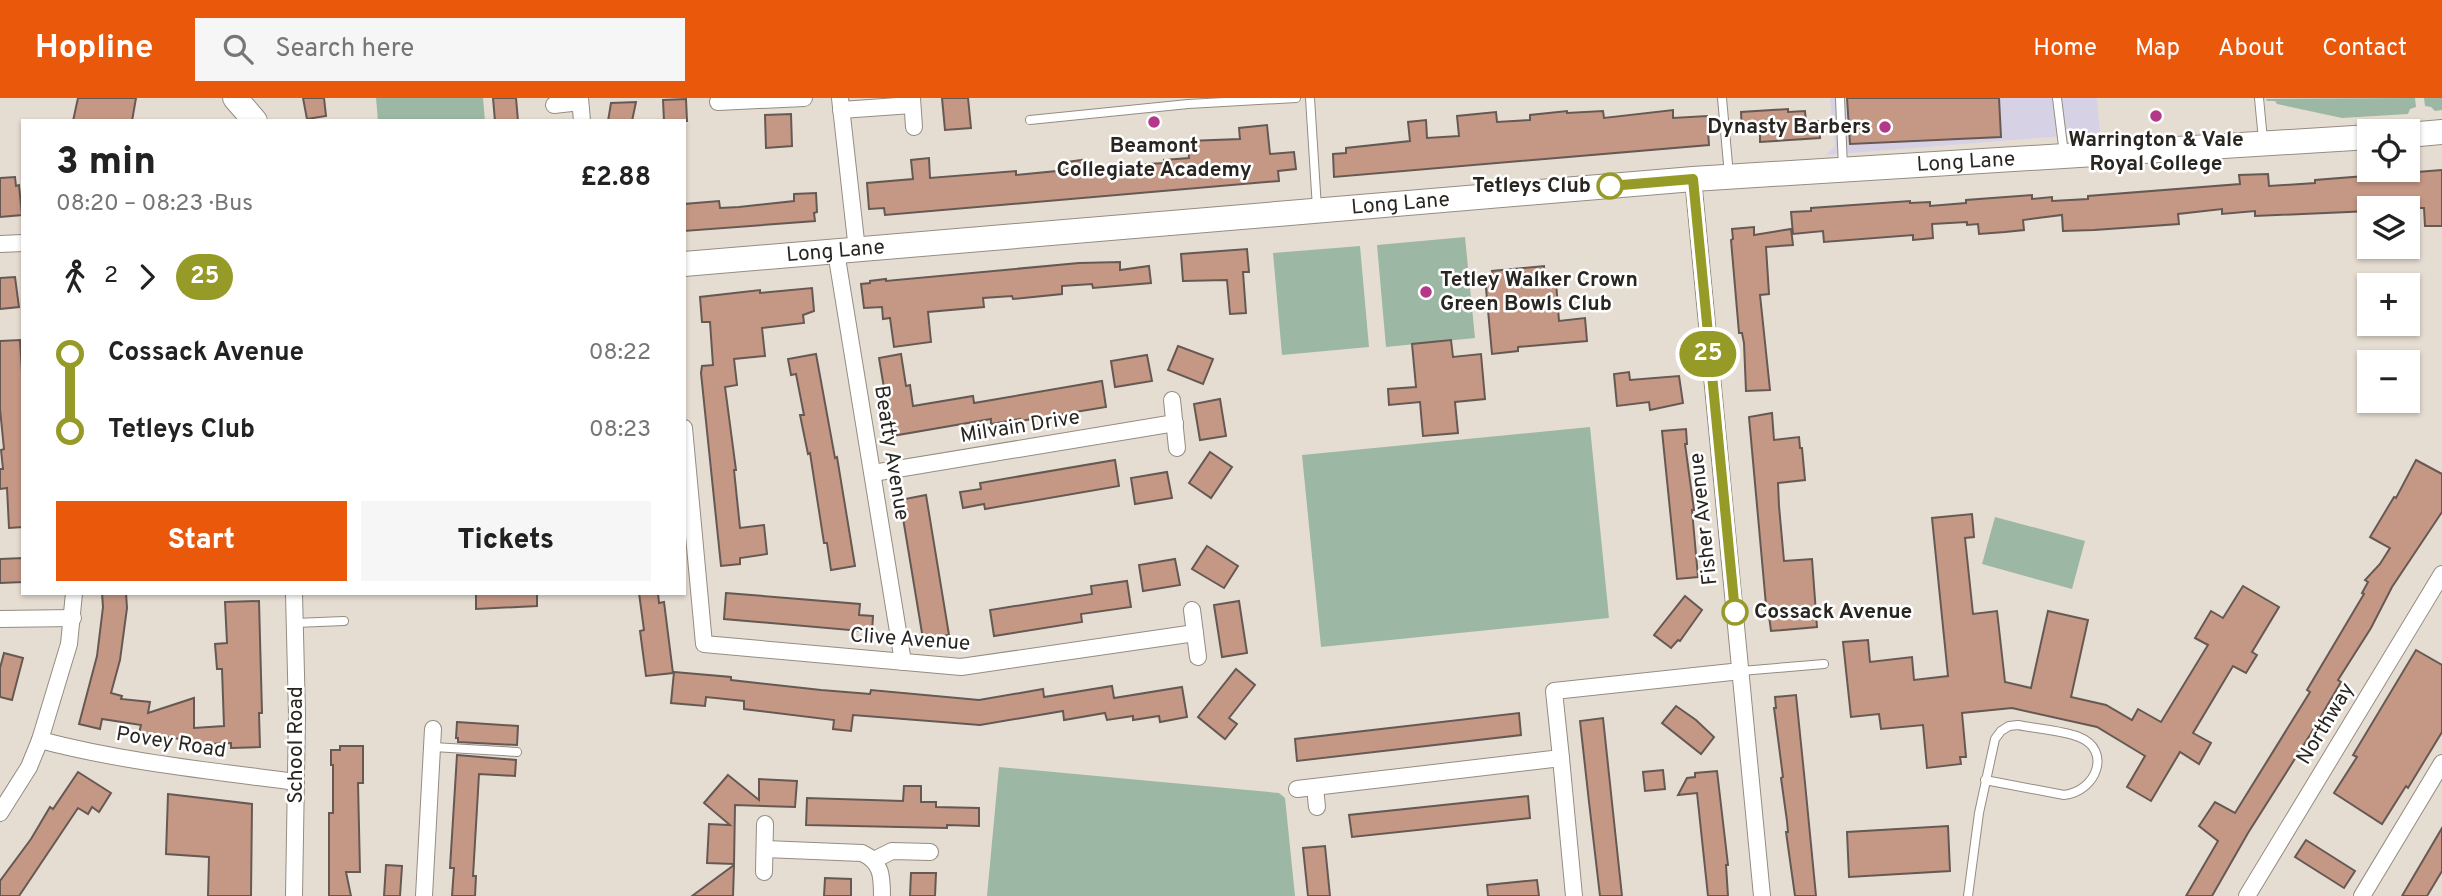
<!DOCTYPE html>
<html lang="en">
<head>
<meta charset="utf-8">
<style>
  :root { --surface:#fff; --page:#f6f6f6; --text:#222; --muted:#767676; --accent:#ea580c }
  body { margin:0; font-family:Overpass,sans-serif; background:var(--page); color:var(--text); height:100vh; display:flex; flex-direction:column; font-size:26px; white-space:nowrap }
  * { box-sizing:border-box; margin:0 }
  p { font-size:23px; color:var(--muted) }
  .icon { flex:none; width:38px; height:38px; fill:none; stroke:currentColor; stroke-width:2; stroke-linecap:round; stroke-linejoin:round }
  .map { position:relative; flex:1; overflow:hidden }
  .panel { position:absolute; left:21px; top:21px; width:665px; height:476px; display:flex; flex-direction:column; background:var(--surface); border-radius:0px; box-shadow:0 2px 5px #0004 }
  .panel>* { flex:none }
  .badge { padding:0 14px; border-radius:23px; font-size:24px; line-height:46px }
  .fabs { position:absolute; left:2357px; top:21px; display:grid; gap:14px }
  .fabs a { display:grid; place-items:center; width:63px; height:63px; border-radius:0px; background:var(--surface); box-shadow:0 2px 5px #0004; font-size:35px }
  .map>.badge { position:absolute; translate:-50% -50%; box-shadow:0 0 0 4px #fff }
  .legs { display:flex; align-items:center; gap:10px; height:77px; padding:0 35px; font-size:23px }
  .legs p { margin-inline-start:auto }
  .summary { display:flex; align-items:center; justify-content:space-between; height:119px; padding:0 35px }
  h1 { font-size:38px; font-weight:800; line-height:52px }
  .button { display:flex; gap:14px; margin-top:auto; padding:14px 35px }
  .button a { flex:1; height:80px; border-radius:0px; background:var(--accent); color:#fff; font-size:28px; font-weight:800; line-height:80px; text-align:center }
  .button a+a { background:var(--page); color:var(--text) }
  ul { padding:0 35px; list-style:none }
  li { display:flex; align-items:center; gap:24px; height:77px; font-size:26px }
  li i { display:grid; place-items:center; width:10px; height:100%; margin:0 9px; background:currentColor }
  li i::after { content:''; width:18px; height:18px; margin:-9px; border:5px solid; border-radius:50%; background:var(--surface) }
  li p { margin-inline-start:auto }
  li:first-child i { background:linear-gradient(#0000 50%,currentColor 0) }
  li:last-child i { background:linear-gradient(currentColor 50%,#0000 0) }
  header { display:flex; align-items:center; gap:42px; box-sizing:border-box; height:98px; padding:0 35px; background:var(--accent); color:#fff }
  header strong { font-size:33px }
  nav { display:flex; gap:38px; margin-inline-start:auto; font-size:24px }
  .search { width:490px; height:63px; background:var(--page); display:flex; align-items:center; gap:18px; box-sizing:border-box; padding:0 24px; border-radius:0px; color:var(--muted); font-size:26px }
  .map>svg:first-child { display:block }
  .industrial { fill:#d7d1e6 }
  .green { fill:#9cb8a4 }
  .building { fill:#c59885; stroke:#665954; stroke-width:2 }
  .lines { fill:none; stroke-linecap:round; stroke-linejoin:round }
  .service-casing { stroke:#958c82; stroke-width:10 }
  .minor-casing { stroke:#958c82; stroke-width:18 }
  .primary-casing { stroke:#958c82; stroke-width:26 }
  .service { stroke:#fff; stroke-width:8 }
  .minor { stroke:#fff; stroke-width:16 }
  .primary { stroke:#fff; stroke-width:24 }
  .line-1-casing { stroke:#fff; stroke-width:16 }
  .line-1 { stroke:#969a27; stroke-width:10 }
  .poi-dot { fill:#b3388a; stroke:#fff; stroke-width:2.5 }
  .stop-1-dot { fill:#fff; stroke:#969a27; stroke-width:3.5 }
  .labels { text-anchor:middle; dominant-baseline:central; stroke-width:5; stroke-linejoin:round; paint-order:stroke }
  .poi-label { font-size:21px; font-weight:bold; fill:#292521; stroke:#fff }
  .street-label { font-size:21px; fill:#292521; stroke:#fff }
  .stop-label { font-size:21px; font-weight:bold; fill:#292521; stroke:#fff; text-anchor:end }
</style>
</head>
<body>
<header>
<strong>Hopline</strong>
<div class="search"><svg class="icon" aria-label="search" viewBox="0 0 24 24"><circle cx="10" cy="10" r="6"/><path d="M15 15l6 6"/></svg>Search here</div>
<nav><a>Home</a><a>Map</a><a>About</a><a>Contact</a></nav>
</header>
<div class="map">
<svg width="2442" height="798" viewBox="0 0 2442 798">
  <rect width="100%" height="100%" fill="#e6ddd2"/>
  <polygon class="industrial" points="1830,0 2097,0 2100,35 1826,57 1835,48"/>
  <g class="green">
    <polygon points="376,0 483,0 485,23 378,23"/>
    <polygon points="2415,0 2416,9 2410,11 2408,16 2342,20 2277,6 2275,3 2267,3 2266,1"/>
    <polygon points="2424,0 2442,0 2442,12 2435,13 2431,9 2425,8"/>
    <polygon points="1465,139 1475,240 1386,249 1377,147"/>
    <polygon points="1360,148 1369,249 1282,257 1273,155"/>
    <polygon points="1590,329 1609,520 1321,549 1302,357"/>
    <polygon points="1995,419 2085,443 2072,491 1982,466"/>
    <polygon points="999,669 1279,695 1285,700 1295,798 987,798"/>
  </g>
  <g class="building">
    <polygon points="78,0 136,0 132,23 73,23"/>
    <polygon points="303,0 324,0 326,18 307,21"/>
    <polygon points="493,0 516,0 518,23 495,23"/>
    <polygon points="942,0 968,0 971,30 945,32"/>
    <polygon points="1847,0 1999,0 2001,39 1850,46"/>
    <polygon points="686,1 687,23 664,23 663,2"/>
    <polygon points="636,4 632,23 608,23 611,5"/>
    <polygon points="1788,11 1788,14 1805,13 1806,24 1819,23 1820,40 1760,44 1760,32 1742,33 1741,14"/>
    <polygon points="1673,12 1673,20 1707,18 1709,47 1334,79 1333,56 1346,55 1346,50 1410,43 1408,24 1426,22 1427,40 1459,38 1457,18 1496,14 1497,24 1530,22 1530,17 1567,13 1567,15 1603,13 1604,20"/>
    <polygon points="791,16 792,48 766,50 765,17"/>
    <polygon points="1267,27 1270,56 1294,54 1296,71 1278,73 1279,83 885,117 884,110 869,111 867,85 913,81 911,62 929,60 930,80 1016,73 1016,77 1067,72 1066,64 1082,62 1082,70 1164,65 1164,62 1189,60 1188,43 1240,41 1239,30"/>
    <polygon points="2442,72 2442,128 2425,128 2424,110 2370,110 2370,113 2255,118 2255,113 2222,116 2222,111 2178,116 2179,126 2094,132 2063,133 2062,117 2023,122 2024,132 2005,134 1979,136 1978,126 1967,127 1967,124 1932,126 1933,140 1913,142 1913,137 1824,144 1823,133 1793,136 1791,114 1811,113 1811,110 1910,103 1910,105 1930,104 1930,108 1966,105 1966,102 2032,97 2032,101 2052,99 2052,103 2088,101 2088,98 2240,86 2239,77 2268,76 2269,88 2315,85 2315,82"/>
    <polygon points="15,79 16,88 19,87 22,117 0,119 0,80"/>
    <polygon points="816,95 817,114 814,115 815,123 684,133 684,106 719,103 720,110 739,109 794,103 794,96"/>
    <polygon points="1754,129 1754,137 1791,131 1793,147 1766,149 1769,196 1760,197 1770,292 1746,293 1744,245 1742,235 1739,235 1731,142 1733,141 1732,131"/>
    <polygon points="1247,151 1249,174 1243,174 1246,215 1230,216 1227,182 1183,183 1181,156"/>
    <polygon points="1120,164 1120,172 1149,168 1151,185 1093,190 1092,186 1062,188 1062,196 1013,201 1012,198 983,200 984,209 928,214 931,244 894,249 890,220 883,221 882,209 864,210 861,186 870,185 870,183 886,181 886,183 1079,165"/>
    <polygon points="1544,168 1545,185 1556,184 1559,223 1585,220 1587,243 1518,249 1518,253 1492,256 1485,179 1493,178 1492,173"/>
    <polygon points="15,179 19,209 0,211 0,180"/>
    <polygon points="812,190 814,213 803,217 804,225 762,230 765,258 734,261 737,287 725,289 736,372 734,372 740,430 764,427 767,456 740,460 740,466 721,468 701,275 702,268 713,267 710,224 702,224 700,199 760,192 760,195"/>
    <polygon points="20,242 23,290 23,429 9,430 7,390 0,391 0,371 3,371 1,352 4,351 0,311 0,243"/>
    <polygon points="1451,242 1453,259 1481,256 1485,301 1455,304 1458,335 1423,338 1420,304 1389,307 1388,291 1416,289 1412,246"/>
    <polygon points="1178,248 1213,261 1203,286 1168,272"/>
    <polygon points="816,256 835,360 837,359 855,468 831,472 827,445 824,445 810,355 808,356 800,317 804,317 796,276 791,277 788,261"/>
    <polygon points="901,256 906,288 910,287 913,308 973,298 974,305 1102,283 1106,309 1020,323 1020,321 991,326 991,321 892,338 879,260"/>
    <polygon points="1147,257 1152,283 1115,289 1111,263"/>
    <polygon points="1629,274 1630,282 1679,278 1683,305 1650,312 1649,304 1617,308 1614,276"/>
    <polygon points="1220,301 1226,338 1200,342 1194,306"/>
    <polygon points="1772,315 1774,342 1799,339 1800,350 1802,350 1805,382 1778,385 1779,408 1784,463 1812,461 1817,529 1771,533 1769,518 1767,518 1749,319"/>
    <polygon points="1686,331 1687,346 1685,346 1694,412 1692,412 1698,479 1677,481 1662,333"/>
    <polygon points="1210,354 1232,369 1211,400 1189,385"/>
    <polygon points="1115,362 1119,388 985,411 984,406 963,410 960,394 981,391 980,385"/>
    <polygon points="2416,362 2442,376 2442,414 2392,489 2371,530 2338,582 2341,584 2310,637 2248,735 2212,798 2186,798 2218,743 2199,728 2215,704 2235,715 2310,594 2307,592 2364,496 2362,495 2368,484 2365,482 2380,466 2390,450 2370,439 2394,399 2396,400"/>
    <polygon points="1167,374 1172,400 1135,406 1131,380"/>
    <polygon points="926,397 949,537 923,541 900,402"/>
    <polygon points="1972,416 1974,439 1965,440 1973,516 1997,513 2005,584 2031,590 2048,513 2088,522 2071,599 2106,607 2132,622 2138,611 2161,624 2208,547 2195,540 2211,513 2223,520 2243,488 2279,509 2252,554 2257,557 2246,575 2233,568 2193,635 2211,645 2199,666 2180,654 2151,703 2127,689 2145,658 2097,629 2012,610 1962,615 1966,659 1960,659 1961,666 1927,670 1923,627 1881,631 1879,616 1851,619 1843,544 1868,542 1870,564 1912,559 1914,582 1948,578 1932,420"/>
    <polygon points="1207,448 1238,468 1224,490 1192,471"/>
    <polygon points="23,460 23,484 0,485 0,461"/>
    <polygon points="1175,461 1180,487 1143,493 1139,467"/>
    <polygon points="1127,483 1131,509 1081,516 1082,524 994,538 990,512 1092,496 1091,488"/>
    <polygon points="102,495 126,495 127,510 120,562 111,595 122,598 121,601 150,604 148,615 194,600 194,630 224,628 222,571 217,571 215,546 227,545 225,504 259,503 262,615 259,615 260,649 231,650 231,645 187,647 187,642 139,635 141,627 102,621 100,631 79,626 97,558 103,509"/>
    <polygon points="476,495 537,495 537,508 476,511"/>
    <polygon points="639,495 658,495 659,505 664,504 673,575 646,578 640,533 644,532"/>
    <polygon points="726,495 860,506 859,517 873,518 872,534 724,521"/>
    <polygon points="1685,498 1702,512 1680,543 1678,542 1671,550 1654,537"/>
    <polygon points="1239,503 1247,555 1222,559 1214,507"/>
    <polygon points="2416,552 2442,567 2442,634 2408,690 2406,688 2382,726 2334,695 2357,659 2353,657"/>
    <polygon points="4,555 23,560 12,602 0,599 0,570"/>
    <polygon points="1236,571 1255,587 1229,620 1237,626 1225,641 1198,619"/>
    <polygon points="674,574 731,579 731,582 821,592 870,596 871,592 979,602 1043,591 1044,599 1112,588 1114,600 1182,589 1187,619 1160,624 1159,618 1133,622 1133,618 1107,622 1105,615 1064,622 1063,613 980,627 853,617 851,633 833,631 834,622 744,611 744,603 706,599 705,608 671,605"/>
    <polygon points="1796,597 1805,685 1816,798 1795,798 1786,734 1788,734 1787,723 1781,680 1783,679 1774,610 1776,610 1775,599"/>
    <polygon points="1676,608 1696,622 1714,639 1701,656 1662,625"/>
    <polygon points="1519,615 1521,637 1297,663 1295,641"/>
    <polygon points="1603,620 1613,714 1622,798 1600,798 1589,704 1580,623"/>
    <polygon points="457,624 518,628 517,647 458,644 458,640 456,640"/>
    <polygon points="340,648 363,648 363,685 358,685 360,774 346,774 351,798 329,798 329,715 333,715 333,667 331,667 331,652 340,652"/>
    <polygon points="457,657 516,662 515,678 479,676 473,778 476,778 475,798 452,798 454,770 450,770"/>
    <polygon points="1663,672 1665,691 1645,693 1643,674"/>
    <polygon points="1717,673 1728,767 1726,767 1728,798 1708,798 1697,695 1678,697 1687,680 1695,679 1695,675"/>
    <polygon points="78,674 111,695 99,714 92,709 88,716 78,710 19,798 0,798 0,783 31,741 50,709 53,711"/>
    <polygon points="728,677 759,702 759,681 797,683 795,709 735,707 734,766 707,765 709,726 730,727 704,705"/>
    <polygon points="904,688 921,688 921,704 936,704 936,709 979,710 979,728 947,727 947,730 806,727 807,700 903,703"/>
    <polygon points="168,696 252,706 251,798 208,798 209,759 166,756"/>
    <polygon points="1528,698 1530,720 1352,739 1349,717"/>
    <polygon points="1948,728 1950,773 1849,779 1847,734"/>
    <polygon points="2442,730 2442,773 2427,798 2402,798"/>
    <polygon points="2306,742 2355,773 2344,790 2295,759"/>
    <polygon points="1325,748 1330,798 1308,798 1303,750"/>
    <polygon points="386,767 402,768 400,798 384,798"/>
    <polygon points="734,767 733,798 692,798"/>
    <polygon points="911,775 936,775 935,798 910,798"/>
    <polygon points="825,780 851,781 851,798 824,798"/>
    <polygon points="1537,782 1539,798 1488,798 1487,787"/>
  </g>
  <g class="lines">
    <g class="service-casing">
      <g id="service">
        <polyline points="1310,0 1317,110"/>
        <polyline points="1722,0 1729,77"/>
        <polyline points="1840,0 1843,69"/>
        <polyline points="2057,0 2064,56"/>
        <polyline points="2259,0 2263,42"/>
        <polyline points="1030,22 1188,6 1296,0"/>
        <polyline points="295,525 344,523"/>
        <polyline points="1741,573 1824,566"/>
        <polyline points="433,649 517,654"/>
        <path d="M1968,798l11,-83 16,-74 6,-8 8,-5 9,-1c19,4 43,5 61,12 33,13 18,54 -15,58l-79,-15"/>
      </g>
    </g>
    <g class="minor-casing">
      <g id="minor">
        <polyline points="580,0 582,23"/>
        <polyline points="840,0 857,152"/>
        <polyline points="912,0 914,29"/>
        <polyline points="718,4 804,0"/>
        <polyline points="554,7 580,4"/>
        <polyline points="841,12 912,7"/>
        <polyline points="1693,81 1762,798"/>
        <polyline points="0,146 23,145"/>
        <polyline points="836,154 903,564"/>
        <polyline points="1172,302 1177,350"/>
        <polyline points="684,330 704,546 961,569 1195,535"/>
        <polyline points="873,375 1175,325"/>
        <polyline points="294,495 297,617 294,798"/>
        <polyline points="1192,512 1198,559"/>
        <polyline points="0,521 73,520"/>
        <path d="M40,642c83,22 171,31 256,42"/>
        <polyline points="1561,660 1574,798"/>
        <polyline points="1315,689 1317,709"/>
        <polyline points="1297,691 1561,660 1554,593 1741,573"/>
        <polyline points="0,715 29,669 40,642 69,546 74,495"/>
        <path d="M765,751l97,4c20,9 20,24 20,43"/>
        <polyline points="874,762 892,753 930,754"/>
        <polyline points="764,774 765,726"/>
        <polyline points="424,798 433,631"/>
        <polyline points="2247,798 2442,476"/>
        <polyline points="2362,798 2442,665"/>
      </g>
    </g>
    <g class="primary-casing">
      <g id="primary">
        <polyline points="235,0 255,23"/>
        <polyline points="2408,37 2442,34"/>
        <path id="s1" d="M684,166l1009,-85 677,-42"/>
      </g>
    </g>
    <use href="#service" class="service"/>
    <use href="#minor" class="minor"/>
    <use href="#primary" class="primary"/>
  </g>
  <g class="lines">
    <g class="line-1-casing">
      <polyline id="line-1" points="1610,88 1693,81 1735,514"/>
    </g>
    <use href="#line-1" class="line-1"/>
  </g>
  <g class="poi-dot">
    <circle cx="2156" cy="18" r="7"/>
    <circle cx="1154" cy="24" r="7"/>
    <circle cx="1885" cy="29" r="7"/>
    <circle cx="1426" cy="194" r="7"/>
  </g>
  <g class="stop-1-dot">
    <circle cx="1610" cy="88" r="12"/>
    <circle cx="1735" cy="514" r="12"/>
  </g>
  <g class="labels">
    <g class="poi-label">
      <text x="1871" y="29" text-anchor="end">Dynasty Barbers</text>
      <text x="2156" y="42">Warrington &amp; Vale<tspan x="2156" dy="24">Royal College</tspan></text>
      <text x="1154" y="48">Beamont<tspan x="1154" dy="24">Collegiate Academy</tspan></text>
      <text x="1440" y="182" text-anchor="start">Tetley Walker Crown<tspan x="1440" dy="24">Green Bowls Club</tspan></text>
    </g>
    <g class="street-label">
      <text stroke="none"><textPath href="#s1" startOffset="1286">Long Lane</textPath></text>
      <text stroke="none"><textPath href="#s1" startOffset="719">Long Lane</textPath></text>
      <text stroke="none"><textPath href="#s1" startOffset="152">Long Lane</textPath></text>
      <text transform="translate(1020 329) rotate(-9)">Milvain Drive</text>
      <text transform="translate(891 355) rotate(81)">Beatty Avenue</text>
      <text transform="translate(1704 421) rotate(-96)">Fisher Avenue</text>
      <text transform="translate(910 542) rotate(4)">Clive Avenue</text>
      <text transform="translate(2326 626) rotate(-59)">Northway</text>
      <text transform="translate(171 645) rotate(9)">Povey Road</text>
      <text transform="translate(296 647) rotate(-90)">School Road</text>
    </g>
    <g class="stop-label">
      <text x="1591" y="88">Tetleys Club</text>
      <text x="1754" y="514" text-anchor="start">Cossack Avenue</text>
    </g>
  </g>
</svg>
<div class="fabs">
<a><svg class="icon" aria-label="locate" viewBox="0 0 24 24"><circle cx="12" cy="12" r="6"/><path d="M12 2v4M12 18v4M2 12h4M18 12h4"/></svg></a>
<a><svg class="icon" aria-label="layers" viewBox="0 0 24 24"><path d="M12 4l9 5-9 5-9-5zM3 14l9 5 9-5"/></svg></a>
<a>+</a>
<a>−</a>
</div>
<b class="badge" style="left:1708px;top:256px;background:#969a27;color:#fff">25</b>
<section class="panel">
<div class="summary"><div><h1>3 min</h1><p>08:20 – 08:23 · Bus</p></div><b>£2.88</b></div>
<div class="legs"><svg class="icon" aria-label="walk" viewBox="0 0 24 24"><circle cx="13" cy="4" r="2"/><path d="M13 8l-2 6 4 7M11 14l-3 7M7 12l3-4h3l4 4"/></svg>2<svg class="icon" aria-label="forward" viewBox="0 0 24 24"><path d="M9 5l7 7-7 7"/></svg><b class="badge" style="background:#969a27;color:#fff">25</b></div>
<ul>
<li><i style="color:#969a27"></i><b>Cossack Avenue</b><p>08:22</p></li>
<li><i style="color:#969a27"></i><b>Tetleys Club</b><p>08:23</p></li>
</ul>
<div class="button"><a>Start</a><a>Tickets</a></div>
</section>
</div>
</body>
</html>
